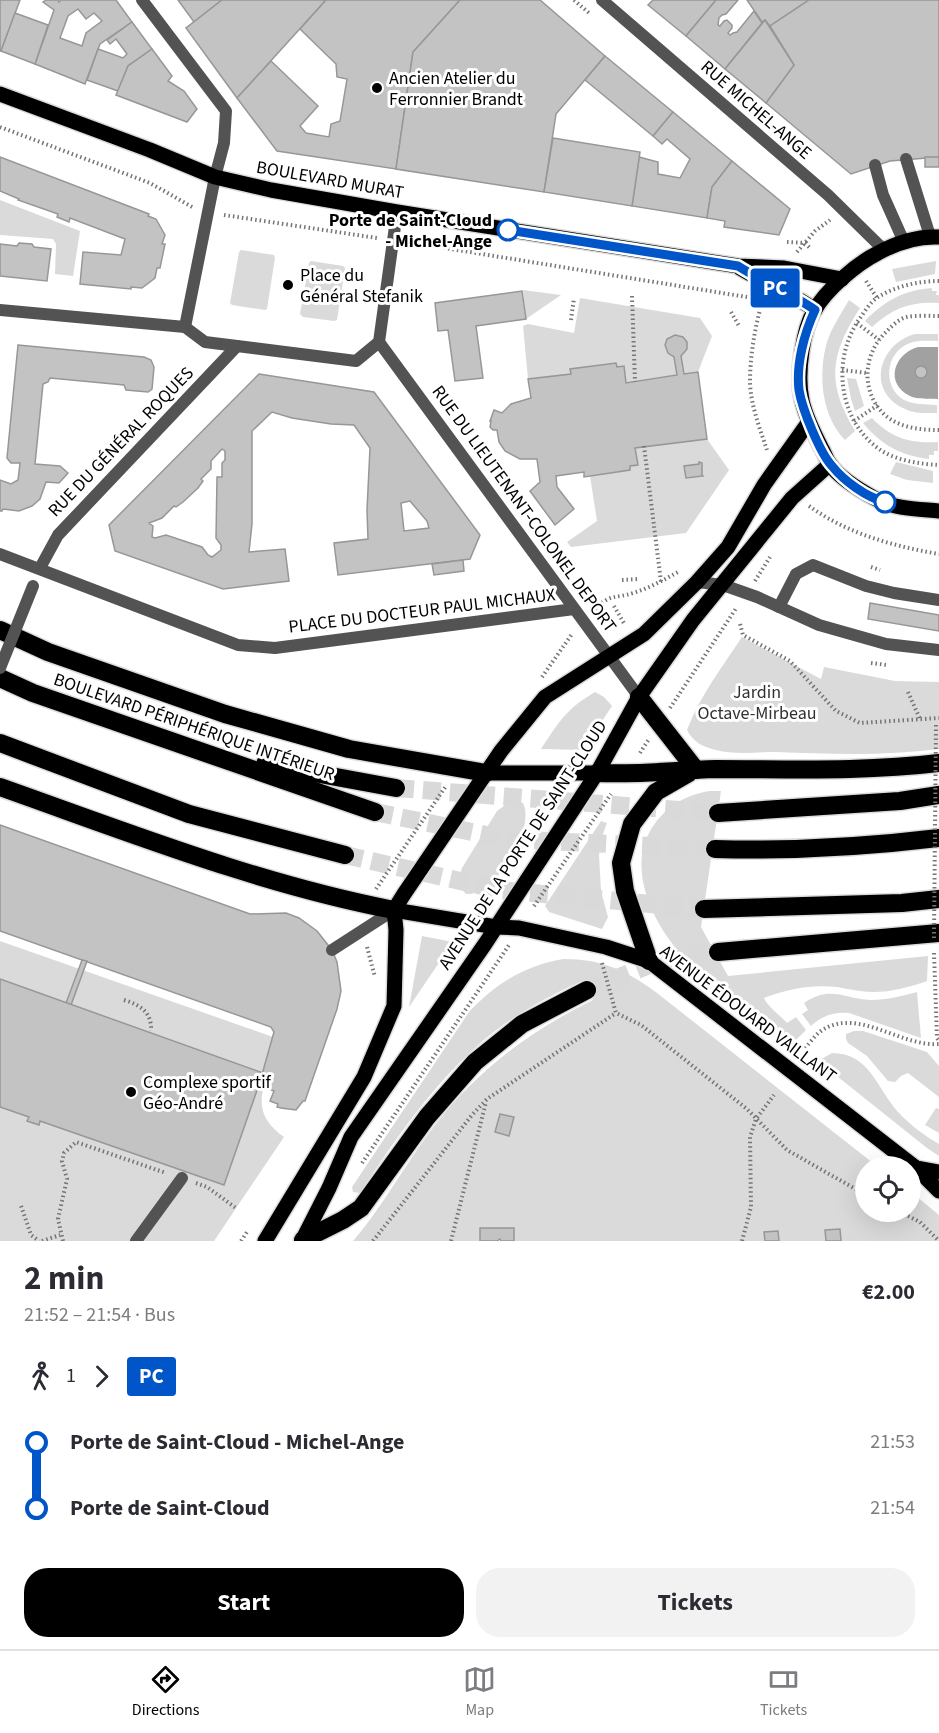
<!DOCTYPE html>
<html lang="en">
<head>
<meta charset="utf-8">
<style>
  :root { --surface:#fff; --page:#f2f2f3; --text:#2b2b33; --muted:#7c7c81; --line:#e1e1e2; --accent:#000 }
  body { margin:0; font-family:"Source Sans 3",sans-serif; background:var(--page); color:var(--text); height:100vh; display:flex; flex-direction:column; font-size:22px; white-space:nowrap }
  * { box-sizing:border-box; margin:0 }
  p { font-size:20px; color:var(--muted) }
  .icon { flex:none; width:33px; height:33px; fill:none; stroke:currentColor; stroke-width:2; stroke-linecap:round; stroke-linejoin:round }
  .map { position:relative; height:1241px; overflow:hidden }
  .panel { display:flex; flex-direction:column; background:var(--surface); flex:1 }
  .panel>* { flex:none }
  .badge { padding:0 12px; border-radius:4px; font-size:21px; line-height:39px }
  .fabs { position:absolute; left:855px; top:1156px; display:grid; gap:12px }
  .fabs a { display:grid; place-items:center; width:66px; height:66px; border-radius:50%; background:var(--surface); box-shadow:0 6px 24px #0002; font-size:30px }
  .map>.badge { position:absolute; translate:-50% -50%; box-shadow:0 0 0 3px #fff }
  .legs { display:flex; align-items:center; gap:9px; height:66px; padding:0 24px; font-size:20px }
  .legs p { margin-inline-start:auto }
  .overview { display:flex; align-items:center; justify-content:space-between; height:102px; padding:0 24px }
  h1 { font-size:33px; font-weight:700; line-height:45px }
  .action { display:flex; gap:12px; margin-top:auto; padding:12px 24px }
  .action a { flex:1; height:69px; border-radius:24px; background:var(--accent); color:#fff; font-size:24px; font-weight:700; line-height:69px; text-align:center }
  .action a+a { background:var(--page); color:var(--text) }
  ul { padding:0 24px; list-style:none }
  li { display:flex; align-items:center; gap:21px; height:66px; font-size:22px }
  li i { display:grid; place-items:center; width:9px; height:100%; margin:0 8px; background:currentColor }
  li i::after { content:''; width:15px; height:15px; margin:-8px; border:4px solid; border-radius:50%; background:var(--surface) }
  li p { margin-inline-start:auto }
  li:first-child i { background:linear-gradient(#0000 50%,currentColor 0) }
  li:last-child i { background:linear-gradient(currentColor 50%,#0000 0) }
  .menu { display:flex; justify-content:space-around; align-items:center; height:84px; border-top:2px solid var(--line); background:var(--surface); font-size:16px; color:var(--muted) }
  .menu a { display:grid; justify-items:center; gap:3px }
  .menu .on { color:var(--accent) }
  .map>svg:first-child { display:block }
  .green { fill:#dadada; fill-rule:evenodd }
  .water { fill:#a1a1a1 }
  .building { fill:#c3c3c3; stroke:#979797; stroke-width:1.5; fill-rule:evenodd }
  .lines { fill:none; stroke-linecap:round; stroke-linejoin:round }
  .highway-tunnel { stroke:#d9d9d9; stroke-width:18; stroke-dasharray:18 9; stroke-linecap:butt }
  .primary-casing { stroke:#dbdbdb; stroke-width:18 }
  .highway-casing { stroke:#dbdbdb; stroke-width:21 }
  .path { stroke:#757575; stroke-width:4; stroke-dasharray:1.5 3; stroke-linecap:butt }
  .lane { stroke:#535353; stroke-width:12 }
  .street { stroke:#535353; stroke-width:12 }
  .primary { stroke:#000; stroke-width:15 }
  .highway { stroke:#000; stroke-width:18 }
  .path-bridge { stroke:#757575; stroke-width:4; stroke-dasharray:1.5 3; stroke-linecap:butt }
  .lane-bridge { stroke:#535353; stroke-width:12 }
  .line-1-casing { stroke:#fff; stroke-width:14 }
  .line-1 { stroke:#0055c8; stroke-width:9 }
  .poi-dot { fill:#000; stroke:#fff; stroke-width:2 }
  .stop-1-dot { fill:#fff; stroke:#0055c8; stroke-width:3 }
  .labels { text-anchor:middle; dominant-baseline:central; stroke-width:6; stroke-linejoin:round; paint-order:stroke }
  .poi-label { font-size:18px; fill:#000; stroke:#fff; text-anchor:start }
  .street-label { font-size:18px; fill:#000; stroke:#fff }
  .stop-label { font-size:18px; font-weight:bold; fill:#000; stroke:#fff; text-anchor:end }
  .park-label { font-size:18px; fill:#313131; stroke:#fff }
</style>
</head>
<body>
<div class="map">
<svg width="939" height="1241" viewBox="0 0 939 1241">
  <rect width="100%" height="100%" fill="#fff"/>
  <g class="green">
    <polygon points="0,200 80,231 73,276 55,274 56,244 53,239 0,235"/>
    <polygon points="241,250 274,255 275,258 267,309 265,310 232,305 230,303 239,252"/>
    <polygon points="311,261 343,266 345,268 337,320 334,321 303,317 300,314 309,263"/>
    <polygon points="936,261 935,274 896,282 892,269"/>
    <path d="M932,288v3h5l-1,4h3v8c-27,-2 -47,5 -67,24l-7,-6c19,-20 39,-31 67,-33z"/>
    <polygon points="523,290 561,295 526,319"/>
    <path d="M580,298l120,20 12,18 -14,36 -14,2 -3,-18c9,-8 7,-19 -6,-21l-8,4 -2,6 3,8 6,4 3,18 -51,8 -2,-17 -7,1 -1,-4 -45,6v5l-43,5 -5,-53 5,-2 46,9z"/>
    <path d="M849,300l11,8c-30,47 -34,74 -5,123l-10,9c-24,-25 -27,-66 -18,-98 5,-15 14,-28 22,-42z"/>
    <path d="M915,334h23v7c-9,0 -20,-1 -28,2 -25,9 -28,44 -6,57 10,5 22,4 33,5v8c-10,0 -22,1 -32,-4 -39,-17 -27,-65 10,-75z"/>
    <polygon points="847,378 856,379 864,406 855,411 851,399"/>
    <path d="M872,418c19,20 39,26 66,24v9h-4v4h-5v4c-28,-3 -49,-15 -66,-36z"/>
    <polygon points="707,439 729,470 686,533 571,547 567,542 597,521 590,476 630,470 630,466 638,464 635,448"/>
    <polygon points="896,462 933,471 933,483 907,480 890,474"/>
    <path d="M742,637l79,42 3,-12 71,14 44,1v67c-54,7 -108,5 -163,3 -19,0 -42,3 -60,-2 -13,-3 -23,-8 -29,-20 13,-34 35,-63 55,-93z"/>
    <path d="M595,692l9,5 8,9 -29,44 -42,-1c18,-27 25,-40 54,-57z"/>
    <path d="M710,791h11l-20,136 27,49 200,-20 -1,25c-17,6 -35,11 -54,11 -12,0 -24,-3 -36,-5 -24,-3 -51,2 -73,11 4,9 16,17 23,25l9,-6 10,13 -12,12c-24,-18 -49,-37 -73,-56 -11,-8 -23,-16 -33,-25 -31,-29 -61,-87 -39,-128 13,-24 34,-38 61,-42z"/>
    <path d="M512,800l11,3c13,25 -27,93 -57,91 -8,-8 -8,-15 -4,-26l35,-57z"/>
    <polygon points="601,821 607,823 601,839 599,855 601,891 608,917 602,929 549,912 545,906"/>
    <polygon points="422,936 453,942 409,1007"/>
    <path d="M0,941l273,96 -14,48 5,2c-7,22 2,37 20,50l-70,104h-214z"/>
    <path d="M563,959c39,0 63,11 94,34l221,174h-12v45h44l1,-20 28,23v26h-98l-1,-11h-15l1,11h-47l-1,-10 -14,1 1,9h-251v-13h-34v13h-127c31,-36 53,-79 82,-116 43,-55 96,-95 158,-125l-9,-20c-28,13 -56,27 -81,45 -59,43 -103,107 -143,168l-7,-1 -1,-5 117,-175c26,-28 57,-47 94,-53zM500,1114l14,4 -6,18 -13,-4z"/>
    <path d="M917,992l4,46 -72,-25c-16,-1 -27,3 -38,13l-9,-12 6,-4 -4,-7c27,-18 39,-4 67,-3 16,0 31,-4 46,-8z"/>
    <polygon points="854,1031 863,1031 927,1052 939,1066 939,1097 908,1073 901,1076 895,1082 888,1081 867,1056 848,1043 846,1039 846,1034"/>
    <path d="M832,1053c38,0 45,36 66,59 12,13 27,24 41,32v12l-12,-8 -109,-87z"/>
    <polygon points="936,1108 939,1109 939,1133 925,1125"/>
  </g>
  <path class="water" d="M918,347h20v52c-9,-1 -20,1 -28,-3 -26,-13 -16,-42 8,-49z"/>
  <g class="building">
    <polygon points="0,0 20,0 1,51 0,51"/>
    <path d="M46,0h12l1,2 2,-2h55l16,22 -32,22 -15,40 -50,-20 19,-54 -11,-8zM78,9l8,10 8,-6 8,8 -16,12 -4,13 -22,-8 8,-22z"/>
    <polygon points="178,0 222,0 194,22"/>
    <polygon points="222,0 326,0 237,98 186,28"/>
    <polygon points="326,0 460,0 413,52 396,169 277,151 237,98 271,61 318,106 300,126 306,133 329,137 331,124 340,121 347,79 337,77 336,64 300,29"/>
    <polygon points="460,0 540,0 605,56 556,114 544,192 396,169 413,52"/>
    <polygon points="653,0 716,0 686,36 648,5"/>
    <polygon points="716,0 738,0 726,14 722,15 719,18 718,25 720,26 724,21 727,20 732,25 732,28 728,33 730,35 733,33 737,32 754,11 762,23 725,69 686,36"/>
    <polygon points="747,0 809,0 770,26 765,20 762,22"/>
    <polygon points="809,0 939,0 939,157 890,161 851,174 766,103 794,65 770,26"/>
    <polygon points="15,13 48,25 35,64 1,51"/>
    <polygon points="765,20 794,65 766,103 725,69"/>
    <polygon points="132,22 152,49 128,66 118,91 87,80 98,49 123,58 127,54 116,39 110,44 107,40"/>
    <polygon points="152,49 172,76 168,81 184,91 197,109 187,122 116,95 128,66"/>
    <polygon points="605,56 673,112 653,136 585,80"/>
    <polygon points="673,112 732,161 712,187 707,218 632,206 639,157 658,162 658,174 680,178 690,159 667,139 662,144 653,136"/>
    <polygon points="553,138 640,152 632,206 544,192"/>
    <polygon points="0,157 149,214 148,216 156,219 165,235 162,244 165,244 160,268 157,268 155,278 142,288 131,287 131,289 80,284 83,252 121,255 125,239 70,218 69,222 57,217 58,214 18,200 19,199 0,191"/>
    <rect x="925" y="157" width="14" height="10"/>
    <polygon points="732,161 790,209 779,235 724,227 725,221 707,218 712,187"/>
    <polygon points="19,243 32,244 34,247 51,249 47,281 0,276 0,244 17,246"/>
    <polygon points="522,291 526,319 476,326 483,378 455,381 448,330 438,331 435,303"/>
    <polygon points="675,335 683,337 687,342 687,349 681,356 684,374 698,372 707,439 635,448 638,465 630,466 630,470 584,477 584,472 556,476 557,487 574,509 555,525 530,491 540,482 537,459 520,459 505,451 499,442 497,430 493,430 490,427 491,421 490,421 494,410 502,413 511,404 531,398 528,379 571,374 570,369 616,363 617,367 624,366 626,383 677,375 674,357 668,353 665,345 667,339"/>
    <polygon points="18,345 144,357 151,360 154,367 152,389 148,392 126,390 124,385 50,378 48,382 43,384 35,464 60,466 68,473 59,483 46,482 40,499 32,506 19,511 3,509 2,511 0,511 0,480 11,484 18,480 20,463 11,463 7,458"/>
    <circle cx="921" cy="372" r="6"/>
    <path d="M259,374l115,18 106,143 -10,24 -132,16 -4,-32 34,-4 -1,-29 3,-62 -16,-23 -23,-1 -39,-6 -20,-6 -20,19v93l-3,28 36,-3 4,32 -66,8 -108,-38 -6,-26zM222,449l3,2v9l-3,3v14h-5l-1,61 5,7v5l-9,7 -4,-2 -6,-8 -36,-12 -11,3 -3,-1 1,-11 -4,-3 13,-5 12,-12 2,1 7,-5 15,-14 5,-7 -2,-2 10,-10v-8zM410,501l17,20 2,7 -25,3 -3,-28z"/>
    <polygon points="699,462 702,463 702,475 703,476 686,478 684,466 699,464"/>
    <polygon points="463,560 464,571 434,575 432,564"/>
    <polygon points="870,603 939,615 939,631 868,619"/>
    <polygon points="0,825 250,914 286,913 299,918 317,931 332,950 337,962 341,991 337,1009 305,1101 303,1101 296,1110 281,1108 277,1107 278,1104 270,1101 274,1091 259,1085 274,1032 271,1027 0,931"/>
    <polygon points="82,960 87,961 71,1005 66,1003"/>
    <polygon points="0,979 263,1073 224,1185 40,1121 39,1125 27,1121 29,1117 0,1107"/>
    <polygon points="500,1114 514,1117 509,1136 495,1132"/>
    <polygon points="480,1228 514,1228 514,1241 501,1241 500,1239 497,1241 480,1241"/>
    <polygon points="840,1229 841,1241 826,1241 825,1230"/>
    <polygon points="778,1231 779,1241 765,1241 764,1232"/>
  </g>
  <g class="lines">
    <g class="highway-tunnel">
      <polyline points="396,788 718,813"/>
      <polyline points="375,812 506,839 715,849"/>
      <polyline points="345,855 500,890 704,909"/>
      <polyline points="587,990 667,958 718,952"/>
    </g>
    <g class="primary-casing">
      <g id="primary">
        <polyline points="0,94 150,150 215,177 271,190 397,212 738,266 784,268 842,279"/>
        <path d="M939,237c-21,-1 -43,6 -61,16 -22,11 -52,37 -64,58 -7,12 -10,26 -12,40 -6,42 0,59 19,96 3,5 5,11 8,16 10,15 32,28 47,36 19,10 42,10 63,12"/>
        <path d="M740,268c25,15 52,25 75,42"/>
        <polyline points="486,773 597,773"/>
        <polyline points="394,910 496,927 519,928 606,947 649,961 916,1168 939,1191"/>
        <polyline points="916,1168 939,1172"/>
        <polyline points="265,1241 364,1077 394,1006 396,930 394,910 404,894 501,751 545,697 644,634 697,582 728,547 764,485 808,423"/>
        <polyline points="302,1241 329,1188 351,1137 485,944 597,773 639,697 693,620 792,498 830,464"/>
      </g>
    </g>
    <g class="highway-casing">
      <g id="highway">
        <polyline points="0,630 48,652 225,714 349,749 486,773"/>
        <polyline points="0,678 33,693 375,812"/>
        <polyline points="639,697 696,770"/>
        <polyline points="0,743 189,814 345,855"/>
        <polyline points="265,764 396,788"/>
        <path d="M597,773c40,2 79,-3 119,-4 74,0 149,3 223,-6"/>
        <path d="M0,787c130,46 259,97 394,123"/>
        <polyline points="718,813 900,801 939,795"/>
        <path d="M715,849c75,2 150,-2 224,-11"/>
        <polyline points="704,909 902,903 939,899"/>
        <polyline points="718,952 939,933"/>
        <polyline points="649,961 625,891 621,863 632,824 656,792 689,773"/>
        <polyline points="303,1240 343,1220 361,1208 427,1117 475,1062 522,1024 587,990"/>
      </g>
    </g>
    <g class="path">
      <polyline points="574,0 589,13"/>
      <polyline points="0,127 150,183 194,208"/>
      <polyline points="224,215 377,238"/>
      <polyline points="408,242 753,298"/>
      <polyline points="787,242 805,243 811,249"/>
      <polyline points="797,252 815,231 830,220"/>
      <polyline points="866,281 877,298"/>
      <path d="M939,281c-20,0 -43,5 -61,16 -9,6 -14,16 -20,24 -27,41 -19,102 24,130 16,10 39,13 57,14"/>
      <polyline points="632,296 635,382"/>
      <path d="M763,299c-8,27 -13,56 -13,84 1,23 10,46 17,67"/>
      <polyline points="731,312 739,326"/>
      <path d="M939,316c-10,0 -23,-1 -32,1 -9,2 -16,10 -22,16 -23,23 -24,61 1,83 15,12 35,14 53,14"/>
      <polyline points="571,320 574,298"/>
      <polyline points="857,323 879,340"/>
      <polyline points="842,370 867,373"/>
      <polyline points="854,421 878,405"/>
      <polyline points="644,446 661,582"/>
      <path d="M809,506c39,28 84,40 130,48"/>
      <polyline points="871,567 880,570"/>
      <polyline points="622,580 638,579"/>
      <polyline points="755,581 770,557"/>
      <polyline points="614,606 625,625"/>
      <path d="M595,609c16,-16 20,-10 38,-16 17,-5 32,-14 47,-22"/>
      <polyline points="740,624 743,635 790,661 836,711 860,723 939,718"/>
      <polyline points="871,663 887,665"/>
      <polyline points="542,677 572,634"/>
      <polyline points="908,692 920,719"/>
      <polyline points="670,708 737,607"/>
      <polyline points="640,753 649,739"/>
      <polyline points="376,889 446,786"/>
      <polyline points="534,906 611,794"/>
      <polyline points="367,947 375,977"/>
      <polyline points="934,953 937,1038 939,1041"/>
      <polyline points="602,963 616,1013 641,1025 747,1109 787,1150 866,1195"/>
      <path d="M124,1000c16,5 28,12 27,31"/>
      <path d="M805,1048c5,-5 10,-13 16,-17 36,-25 79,16 118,13"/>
      <polyline points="362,1163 509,945"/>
      <polyline points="196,1183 207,1187 236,1208"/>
      <polyline points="21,1206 31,1235 39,1241"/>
      <polyline points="900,1212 920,1222 939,1241"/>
      <polyline points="42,1241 60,1235"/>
      <polyline points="63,1241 58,1219 67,1179 62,1161 64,1153 76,1142 166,1173"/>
      <polyline points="241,1241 247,1232"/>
      <polyline points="373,1241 472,1115 487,1099 616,1013"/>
      <polyline points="451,1241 486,1102"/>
      <polyline points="742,1241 751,1207 750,1137 756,1119 774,1095"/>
    </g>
    <g class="lane">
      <polyline points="906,159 930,236"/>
      <polyline points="875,165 883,195 904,242"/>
      <polyline points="697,582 723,585 757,597 819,625 886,644 939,650"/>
      <polyline points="779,607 796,574 813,565 866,586 894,593 939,600"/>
      <polyline points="332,950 394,910"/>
      <polyline points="136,1241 182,1178"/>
    </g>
    <g class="street">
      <polyline points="142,0 226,111 224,143 215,177 185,327"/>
      <polyline points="602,0 828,195 884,250"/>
      <polyline points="0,310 185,327"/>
      <polyline points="185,327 205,342 356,361 379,342 397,212"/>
      <polyline points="379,342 639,697"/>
      <polyline points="0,554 238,645 275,648 574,609"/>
      <polyline points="40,568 58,535 237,346"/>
    </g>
    <use href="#primary" class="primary"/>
    <use href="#highway" class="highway"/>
    <polyline class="path-bridge" points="934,938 936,723"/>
    <polyline class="lane-bridge" points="0,668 33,586"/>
  </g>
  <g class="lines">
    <g class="line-1-casing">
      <path id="line-1" d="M508,230l230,36c25,16 53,27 77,44 -11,24 -19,54 -16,80 3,19 21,63 33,76 12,15 34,31 53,36"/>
    </g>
    <use href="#line-1" class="line-1"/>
  </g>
  <g class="poi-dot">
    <circle cx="377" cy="88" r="6"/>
    <circle cx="288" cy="285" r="6"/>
    <circle cx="131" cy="1092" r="6"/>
  </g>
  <g class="stop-1-dot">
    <circle cx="508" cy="230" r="10"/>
    <circle cx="885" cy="502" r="10"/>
  </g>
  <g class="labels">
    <g class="poi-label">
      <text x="389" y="78">Ancien Atelier du<tspan x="389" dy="21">Ferronnier Brandt</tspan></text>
      <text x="300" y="275">Place du<tspan x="300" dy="21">Général Stefanik</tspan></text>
      <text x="143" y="1082">Complexe sportif<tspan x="143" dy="21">Géo-André</tspan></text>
    </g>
    <g class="street-label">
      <text transform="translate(756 110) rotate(41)">RUE MICHEL-ANGE</text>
      <text transform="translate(330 180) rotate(10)">BOULEVARD MURAT</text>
      <text transform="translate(121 442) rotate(-46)">RUE DU GÉNÉRAL ROQUES</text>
      <text transform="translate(524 509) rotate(54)">RUE DU LIEUTENANT-COLONEL DEPORT</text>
      <text transform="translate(422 611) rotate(-7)">PLACE DU DOCTEUR PAUL MICHAUX</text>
      <text transform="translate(194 727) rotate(19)">BOULEVARD PÉRIPHÉRIQUE INTÉRIEUR</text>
      <text transform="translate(523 845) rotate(-57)">AVENUE DE LA PORTE DE SAINT-CLOUD</text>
      <text transform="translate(748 1014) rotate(37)">AVENUE ÉDOUARD VAILLANT</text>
    </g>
    <g class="stop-label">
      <text x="492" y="220">Porte de Saint-Cloud<tspan x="492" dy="21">- Michel-Ange</tspan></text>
    </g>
    <g class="park-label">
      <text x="757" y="692">Jardin<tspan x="757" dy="21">Octave-Mirbeau</tspan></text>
    </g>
  </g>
</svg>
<div class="fabs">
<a><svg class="icon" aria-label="locate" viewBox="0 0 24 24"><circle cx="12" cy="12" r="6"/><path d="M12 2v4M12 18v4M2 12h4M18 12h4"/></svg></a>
</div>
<b class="badge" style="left:775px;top:288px;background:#0055c8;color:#fff">PC</b>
</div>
<section class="panel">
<div class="overview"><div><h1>2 min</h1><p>21:52 – 21:54 · Bus</p></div><b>€2.00</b></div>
<div class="legs"><svg class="icon" aria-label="walk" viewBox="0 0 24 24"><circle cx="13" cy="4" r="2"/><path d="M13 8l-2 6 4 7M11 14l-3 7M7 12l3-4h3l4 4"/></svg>1<svg class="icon" aria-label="forward" viewBox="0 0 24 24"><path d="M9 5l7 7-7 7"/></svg><b class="badge" style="background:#0055c8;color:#fff">PC</b></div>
<ul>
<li><i style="color:#0055c8"></i><b>Porte de Saint-Cloud - Michel-Ange</b><p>21:53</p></li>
<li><i style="color:#0055c8"></i><b>Porte de Saint-Cloud</b><p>21:54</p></li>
</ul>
<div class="action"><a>Start</a><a>Tickets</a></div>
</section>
<nav class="menu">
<a class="on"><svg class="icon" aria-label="directions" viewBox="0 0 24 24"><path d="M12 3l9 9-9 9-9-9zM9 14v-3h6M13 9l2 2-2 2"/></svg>Directions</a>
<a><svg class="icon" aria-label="map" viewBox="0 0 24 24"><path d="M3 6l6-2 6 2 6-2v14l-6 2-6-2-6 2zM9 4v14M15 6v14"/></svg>Map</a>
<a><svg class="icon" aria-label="tickets" viewBox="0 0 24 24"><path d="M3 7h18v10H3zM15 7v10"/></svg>Tickets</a>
</nav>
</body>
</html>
